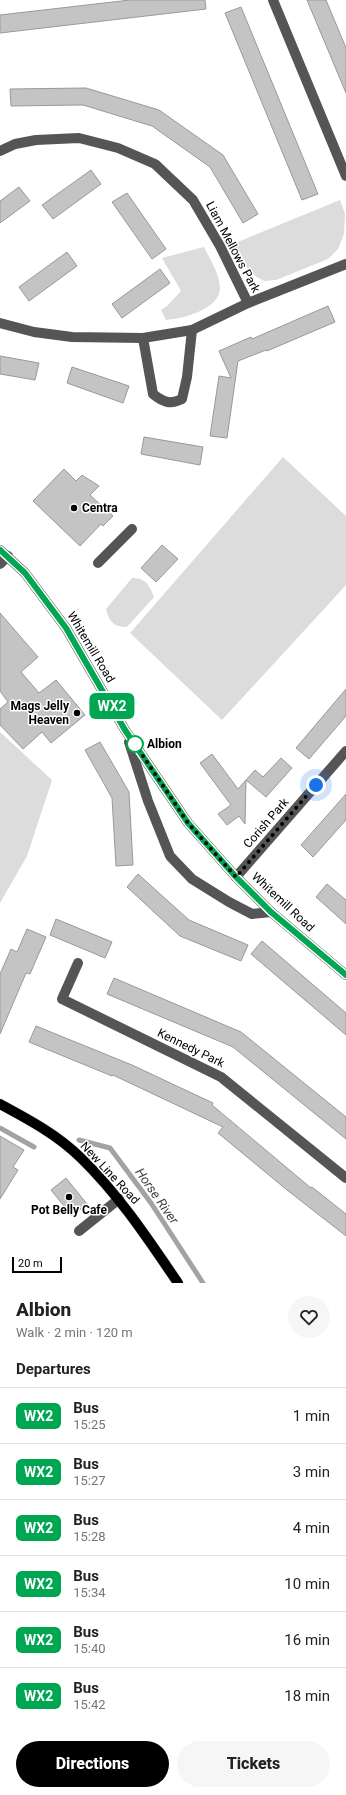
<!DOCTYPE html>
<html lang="en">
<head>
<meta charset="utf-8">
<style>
  :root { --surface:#fff; --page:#f6f6f6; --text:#222; --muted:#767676; --line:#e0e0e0; --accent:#000 }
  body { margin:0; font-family:Roboto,sans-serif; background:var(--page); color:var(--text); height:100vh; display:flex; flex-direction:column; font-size:15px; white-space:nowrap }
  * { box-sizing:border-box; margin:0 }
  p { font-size:13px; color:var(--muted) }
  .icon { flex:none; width:22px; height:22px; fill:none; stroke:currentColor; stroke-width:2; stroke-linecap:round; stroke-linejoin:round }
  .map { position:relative; height:1283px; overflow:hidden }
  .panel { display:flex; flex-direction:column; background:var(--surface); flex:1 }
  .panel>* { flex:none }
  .badge { padding:0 8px; border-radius:6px; font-size:14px; line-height:26px }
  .scale { position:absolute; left:12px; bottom:10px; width:50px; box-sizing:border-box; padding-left:4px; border:2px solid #000; border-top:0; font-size:11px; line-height:14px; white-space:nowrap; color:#000; -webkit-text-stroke:3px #fff; paint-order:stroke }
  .you { position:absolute; width:20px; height:20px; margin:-10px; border:3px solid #fff; border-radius:50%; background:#1a73e8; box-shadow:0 0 0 6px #1a73e833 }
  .map>.badge { position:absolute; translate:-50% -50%; box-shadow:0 0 0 2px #fff }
  h2 { padding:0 16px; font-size:15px; line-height:36px }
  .round { display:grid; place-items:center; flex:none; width:42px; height:42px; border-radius:21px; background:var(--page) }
  .head { display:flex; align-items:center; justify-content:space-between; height:68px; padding:0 16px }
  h1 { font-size:19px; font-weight:800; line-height:30px }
  .primary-button { display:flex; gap:8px; margin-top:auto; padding:8px 16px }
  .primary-button a { flex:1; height:46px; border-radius:24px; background:var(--accent); color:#fff; font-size:16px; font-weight:800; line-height:46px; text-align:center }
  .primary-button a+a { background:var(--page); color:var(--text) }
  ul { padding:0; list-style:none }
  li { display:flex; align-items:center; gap:12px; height:56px; padding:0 16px; border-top:1px solid var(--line) }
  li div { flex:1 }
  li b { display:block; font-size:15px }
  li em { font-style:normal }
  li .badge { min-width:44px; font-weight:700; text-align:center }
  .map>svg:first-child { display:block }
  .green { fill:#dcdcdc }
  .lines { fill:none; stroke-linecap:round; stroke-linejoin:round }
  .stream { stroke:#a3a3a3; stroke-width:5 }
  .building { fill:#c4c4c4; stroke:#999 }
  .major-casing { stroke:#dbdbdb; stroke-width:11 }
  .minor { stroke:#555; stroke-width:10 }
  .major { stroke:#000; stroke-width:10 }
  .line-casing { stroke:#fff; stroke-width:9 }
  .line { stroke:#00a651; stroke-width:6 }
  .walk { stroke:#000; stroke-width:4; stroke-dasharray:0 7.2 }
  .poi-dot { fill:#000; stroke:#fff; stroke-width:1.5 }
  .stop-dot { fill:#fff; stroke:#00a651; stroke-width:2 }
  .labels { text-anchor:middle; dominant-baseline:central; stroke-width:3; stroke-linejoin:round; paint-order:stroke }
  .street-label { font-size:12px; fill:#000; stroke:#fff }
  .poi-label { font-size:12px; font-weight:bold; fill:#000; stroke:#fff; text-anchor:start }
  .stop-label { font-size:12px; font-weight:bold; fill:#000; stroke:#fff; text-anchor:start }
  .water-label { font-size:13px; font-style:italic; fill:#444; stroke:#fff }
</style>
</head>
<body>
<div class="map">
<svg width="346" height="1283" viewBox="0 0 346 1283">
  <rect width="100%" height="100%" fill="#fff"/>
  <g class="green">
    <polygon points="340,200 345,214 344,234 338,249 328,259 276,280 264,281 255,276 247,268 239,257 233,244"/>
    <path d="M204,247c6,12 15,26 16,40 1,22 -37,32 -54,33l-5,-10 6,-4 14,-15 -19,-33z"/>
    <polygon points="283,457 346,516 346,585 222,720 130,633"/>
    <path d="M132,578c14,0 17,7 22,19l-27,30c-14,0 -18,-6 -21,-18z"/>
    <polygon points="0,732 52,780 27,856 0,903"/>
  </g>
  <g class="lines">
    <g class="stream">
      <polyline points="0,1128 34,1147"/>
      <polyline points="79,1140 110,1148 151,1203 203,1283"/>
    </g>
  </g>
  <g class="building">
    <polygon points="130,0 205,0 206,9 0,33 0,15"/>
    <polygon points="307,0 326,0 346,48 346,93"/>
    <polygon points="241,7 318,194 302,200 225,13"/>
    <polygon points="86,88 159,110 223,155 258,214 243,223 210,167 152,126 83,105 11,106 10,89"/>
    <polygon points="91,170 101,184 53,219 42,205"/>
    <polygon points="19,187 30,201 0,223 0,201"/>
    <polygon points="127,193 166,249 152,259 112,202"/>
    <polygon points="67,252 77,266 29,301 19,287"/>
    <polygon points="160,269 170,283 122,318 112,304"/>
    <polygon points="328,306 335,322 267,351 266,350 238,361 227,438 210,436 219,376 231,378 219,351 251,337 252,339"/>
    <polygon points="0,356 39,363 35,380 0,374"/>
    <polygon points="72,367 129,386 123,403 67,383"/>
    <polygon points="144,437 203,447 200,465 141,454"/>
    <polygon points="64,469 76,481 82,475 99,486 90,495 113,516 103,526 101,524 80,546 33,501"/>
    <polygon points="162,545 178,559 156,582 141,568"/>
    <polygon points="0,613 38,657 21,672 39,693 56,680 85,715 51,743 42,732 23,749 0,725 0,709 8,702 0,691"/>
    <polygon points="346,689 346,716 309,759 296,748"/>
    <polygon points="100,742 129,792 133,865 116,866 112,798 85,750"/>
    <polygon points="212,754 238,789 255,770 263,777 281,758 292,768 266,797 246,780 245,824 239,816 227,825 218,814 231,805 200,763"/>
    <polygon points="346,794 346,820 313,857 301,845"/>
    <polygon points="138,874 189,920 248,945 241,961 180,936 127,887"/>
    <polygon points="327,884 346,900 346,924 316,897"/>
    <polygon points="56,919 112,942 105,958 50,935"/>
    <polygon points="27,929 46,937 30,974 26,973 0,1034 0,974 11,949 17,952"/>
    <polygon points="262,941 346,1013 346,1035 251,954"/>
    <polygon points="114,978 241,1032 346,1117 346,1139 233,1047 107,994"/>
    <polygon points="36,1026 132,1065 213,1103 212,1105 311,1188 312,1187 346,1214 346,1236 287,1190 218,1133 223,1127 113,1075 112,1076 29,1042"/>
    <polygon points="0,1136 24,1150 13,1167 18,1170 0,1199"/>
    <polygon points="66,1178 87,1204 72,1216 51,1190"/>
  </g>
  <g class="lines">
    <g class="major-casing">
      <path id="major" d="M0,1104c28,15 58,31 81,54 38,37 67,81 97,125"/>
    </g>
    <g class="minor">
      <polyline points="273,0 346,176"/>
      <polyline points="0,151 15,144 36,140 79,138 118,148 155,164 193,200 220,246 248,303"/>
      <polyline points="0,323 34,332 72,337 143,338 192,330 248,303 346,264"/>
      <path d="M143,338l10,56c10,8 17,11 29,5l5,-22 5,-47"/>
      <polyline points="0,550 25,573 66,628 125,730 188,823 236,877 271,912 346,975"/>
      <polyline points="98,563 132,529"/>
      <polyline points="0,564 8,556"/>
      <polyline points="129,742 148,801 170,856 192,879 229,902 252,914 271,912"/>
      <polyline points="236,877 346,751"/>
      <polyline points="78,963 62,999 221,1077 346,1178"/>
      <polyline points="79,1231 119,1199"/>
    </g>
    <use href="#major" class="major"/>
  </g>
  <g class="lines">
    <g class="line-casing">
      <polyline id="line" points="0,550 25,573 66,628 125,730 188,823 236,877 271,912 346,975"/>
    </g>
    <use href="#line" class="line"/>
    <polyline class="walk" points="135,744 133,741 188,823 236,877 316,785"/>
  </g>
  <g class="poi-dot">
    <circle cx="74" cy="508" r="4"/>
    <circle cx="77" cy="713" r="4"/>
    <circle cx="69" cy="1197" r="4"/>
  </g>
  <circle class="stop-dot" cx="135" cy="744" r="8"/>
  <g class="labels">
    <g class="street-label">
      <text transform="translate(233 247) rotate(62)">Liam Mellows Park</text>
      <text transform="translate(91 647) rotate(59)">Whitemill Road</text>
      <text transform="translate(266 823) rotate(-49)">Corish Park</text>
      <text transform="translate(283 902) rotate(43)">Whitemill Road</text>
      <text transform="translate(191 1048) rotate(26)">Kennedy Park</text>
      <text transform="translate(110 1173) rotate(47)">New Line Road</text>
    </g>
    <g class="poi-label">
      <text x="82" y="508">Centra</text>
      <text x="69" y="706" text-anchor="end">Mags Jelly<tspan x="69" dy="14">Heaven</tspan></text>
      <text x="69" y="1210" text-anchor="middle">Pot Belly Cafe</text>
    </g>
    <g class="stop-label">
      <text x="147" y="744">Albion</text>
    </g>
    <g class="water-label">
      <text transform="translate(157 1196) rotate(55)">Horse River</text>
    </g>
  </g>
</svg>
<div class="scale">20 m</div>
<div class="you" style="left:316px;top:785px"></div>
<b class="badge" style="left:112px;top:706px;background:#00a651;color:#fff">WX2</b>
</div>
<section class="panel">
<div class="head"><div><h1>Albion</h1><p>Walk · 2 min · 120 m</p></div><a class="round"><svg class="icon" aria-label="heart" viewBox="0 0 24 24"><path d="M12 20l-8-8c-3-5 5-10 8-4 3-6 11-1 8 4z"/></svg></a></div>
<h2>Departures</h2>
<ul>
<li><span class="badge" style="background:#00a651;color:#fff">WX2</span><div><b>Bus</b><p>15:25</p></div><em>1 min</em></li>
<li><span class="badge" style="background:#00a651;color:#fff">WX2</span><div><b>Bus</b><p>15:27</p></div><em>3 min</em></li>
<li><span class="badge" style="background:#00a651;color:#fff">WX2</span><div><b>Bus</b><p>15:28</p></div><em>4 min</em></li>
<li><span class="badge" style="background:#00a651;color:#fff">WX2</span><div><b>Bus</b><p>15:34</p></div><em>10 min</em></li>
<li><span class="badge" style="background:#00a651;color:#fff">WX2</span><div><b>Bus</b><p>15:40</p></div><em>16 min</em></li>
<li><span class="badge" style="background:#00a651;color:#fff">WX2</span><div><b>Bus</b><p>15:42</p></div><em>18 min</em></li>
</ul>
<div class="primary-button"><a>Directions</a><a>Tickets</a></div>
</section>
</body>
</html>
